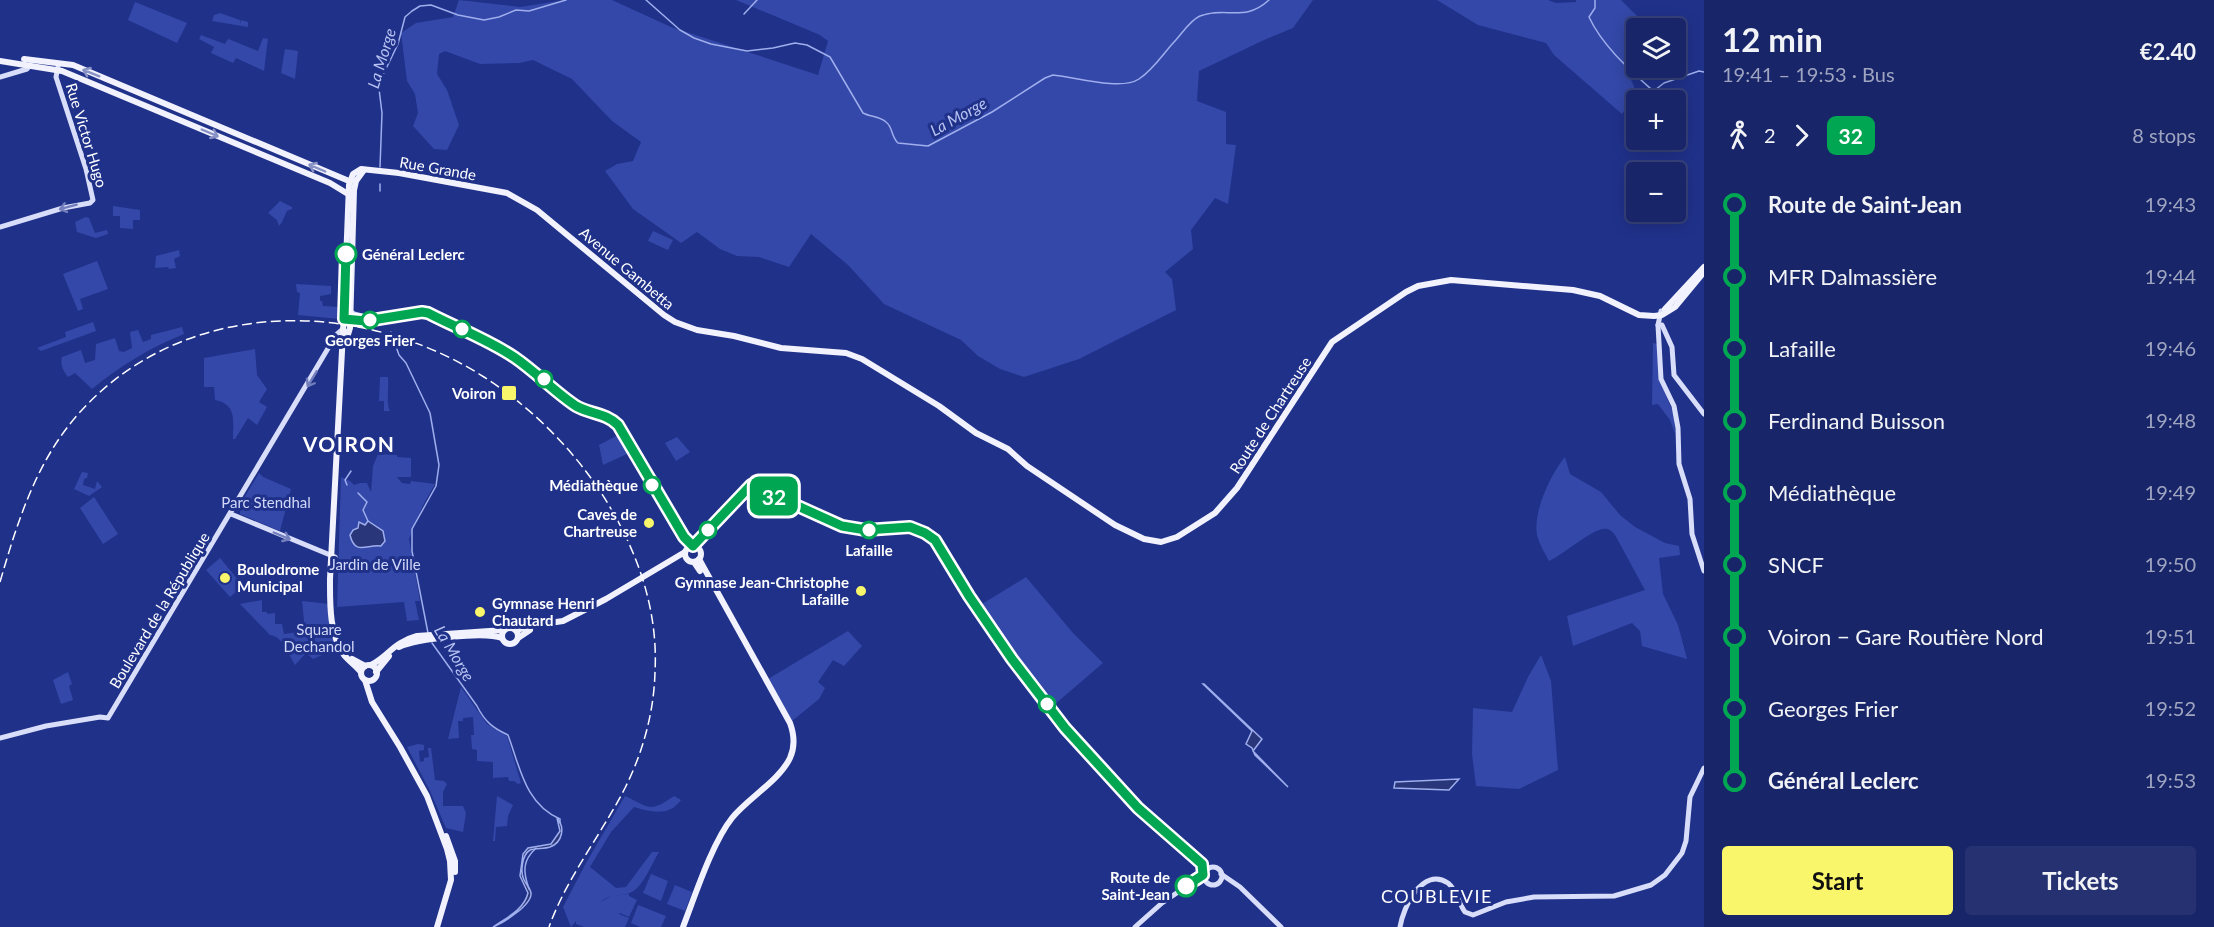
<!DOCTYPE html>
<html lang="en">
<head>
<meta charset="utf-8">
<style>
  :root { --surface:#182568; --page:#253171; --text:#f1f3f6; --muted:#9fa5c0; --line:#36427c; --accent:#f9f66c }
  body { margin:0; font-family:Lato,sans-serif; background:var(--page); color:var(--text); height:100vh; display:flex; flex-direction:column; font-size:22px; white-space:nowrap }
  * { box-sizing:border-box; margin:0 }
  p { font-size:20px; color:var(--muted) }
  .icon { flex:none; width:33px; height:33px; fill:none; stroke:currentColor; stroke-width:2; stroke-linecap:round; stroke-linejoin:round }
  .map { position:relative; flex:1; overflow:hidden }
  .details { display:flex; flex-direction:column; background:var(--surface); width:510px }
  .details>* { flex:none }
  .badge { padding:0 12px; border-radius:9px; font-size:21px; line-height:39px }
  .tools { position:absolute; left:1626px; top:18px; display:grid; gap:12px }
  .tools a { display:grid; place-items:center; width:60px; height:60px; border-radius:6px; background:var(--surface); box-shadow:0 3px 15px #0003,0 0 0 2px var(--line); font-size:30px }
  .map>.badge { position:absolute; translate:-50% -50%; box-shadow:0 0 0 3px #fff }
  .legs { display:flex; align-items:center; gap:9px; height:66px; padding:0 18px; font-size:20px }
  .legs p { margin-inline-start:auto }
  .headline { display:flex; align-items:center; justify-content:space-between; height:102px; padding:0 18px }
  h1 { font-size:33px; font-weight:700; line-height:45px }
  .button { display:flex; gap:12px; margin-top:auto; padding:12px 18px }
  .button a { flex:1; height:69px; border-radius:6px; background:var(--accent); color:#111; font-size:24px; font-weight:700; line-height:69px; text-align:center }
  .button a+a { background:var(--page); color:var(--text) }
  ul { padding:0 18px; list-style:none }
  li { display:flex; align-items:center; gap:21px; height:72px; font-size:22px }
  li i { display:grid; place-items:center; width:9px; height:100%; margin:0 8px; background:currentColor }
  li i::after { content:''; width:15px; height:15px; margin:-8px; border:4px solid; border-radius:50%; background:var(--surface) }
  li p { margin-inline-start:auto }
  li:first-child i { background:linear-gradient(#0000 50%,currentColor 0) }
  li:last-child i { background:linear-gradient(currentColor 50%,#0000 0) }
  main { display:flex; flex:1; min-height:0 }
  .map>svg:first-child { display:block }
  .green { fill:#3348a8 }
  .water { fill:#293679; stroke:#9faeed; stroke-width:1.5 }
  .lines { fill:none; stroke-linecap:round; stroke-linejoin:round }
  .stream { stroke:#9faeed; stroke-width:1.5 }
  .secondary { stroke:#d8ddf9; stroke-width:5 }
  .primary { stroke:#f1f2fe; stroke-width:6 }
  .rail { stroke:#fff; stroke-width:1.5; stroke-dasharray:10 4.5; stroke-linecap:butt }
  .oneway { stroke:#8892c4 }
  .oneway2 { stroke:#737ebc }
  .line-1-casing { stroke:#fff; stroke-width:14 }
  .line-1 { stroke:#00a651; stroke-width:9 }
  .stop-1-dot { fill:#fff; stroke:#00a651; stroke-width:3 }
  .poi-dot { fill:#f9f66c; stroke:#20318a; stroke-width:2 }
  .labels { text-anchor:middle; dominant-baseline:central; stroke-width:6; stroke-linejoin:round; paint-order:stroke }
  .street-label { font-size:15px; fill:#fff; stroke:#20318a }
  .stop-label { font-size:15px; font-weight:bold; fill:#fff; stroke:#20318a }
  .poi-label { font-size:15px; font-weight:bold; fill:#fff; stroke:#20318a; text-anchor:end }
  .park-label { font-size:15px; fill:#d1d8f8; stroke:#20318a }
  .water-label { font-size:16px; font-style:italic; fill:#b8c3f2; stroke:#20318a }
  .quarter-label { font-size:18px; letter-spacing:1.5px; fill:#fff; stroke:#20318a }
  .district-label { font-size:21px; font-weight:bold; letter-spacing:1.5px; fill:#fff; stroke:#20318a }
</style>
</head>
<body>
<main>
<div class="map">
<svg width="1704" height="927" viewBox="0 0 1704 927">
  <rect width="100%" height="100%" fill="#20318a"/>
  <g class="green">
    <polygon points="459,0 520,7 565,0 612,0 671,27 818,75 828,41 820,35 736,0 1313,0 1293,28 1264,40 1199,71 1197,101 1226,112 1226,144 1236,145 1228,204 1215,198 1191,230 1193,249 1165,272 1172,279 1176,310 1079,359 1024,377 1000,369 978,356 961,340 884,304 848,265 811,234 789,267 759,257 737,256 720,249 697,232 681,243 633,209 605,171 617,164 633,161 641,142 612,121 572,79 533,60 519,63 480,64 445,51 439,54 437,74 447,90 459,125 447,150 434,149 413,126 418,113 415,94 407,81 401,33 416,23 453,17"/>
    <path d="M1437,0h111l8,3 20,-1v-2h45l28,28h-13v38l-6,-4 -3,10c12,22 10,23 -5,42l-68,-59 -8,-12 -68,-18z"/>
    <polygon points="135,2 187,23 177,43 128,20"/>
    <polygon points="220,13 240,20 241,24 241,20 248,22 248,27 212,21 214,15"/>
    <polygon points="201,35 225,44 228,39 231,40 258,51 263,38 268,39 264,71 236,58 233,63 211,53 214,47 199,39"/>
    <polygon points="285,49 298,51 295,79 281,73"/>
    <polygon points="280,201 292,207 292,209 287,211 282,222 279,226 277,220 268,213"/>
    <polygon points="113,206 140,210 140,220 133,220 133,229 120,228 120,216 113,216"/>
    <polygon points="86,217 89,218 95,233 107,230 108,234 96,238 77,232 75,222"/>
    <polygon points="653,231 673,240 668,250 648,241"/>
    <polygon points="179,250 180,256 174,259 176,268 169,269 168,267 155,268 156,256"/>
    <polygon points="97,261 108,289 80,299 83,309 78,311 63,274"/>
    <polygon points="296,284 331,286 331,294 320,296 320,301 322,301 323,306 339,307 339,319 298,315 300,293 297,292"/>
    <polygon points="93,322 96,331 41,351 37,348 66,337 65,332"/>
    <path d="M182,327l2,7c-35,14 -64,32 -92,55l-17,-16 -7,4c-5,-6 -8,-13 -6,-20l19,-7 4,13 10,-3 1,-16 19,-6 4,13 5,1 8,-4 -2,-16 8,-2 5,12 8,-3v-4z"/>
    <polygon points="1653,343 1657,344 1659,378 1674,415 1675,434 1670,420 1658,404 1652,405"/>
    <path d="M255,349l2,26 10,14 -8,13 8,5 -10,18 -9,-7 -13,21h-2c0,-18 4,-35 -18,-39l-1,-13h-10v-29z"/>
    <path d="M380,377h8c1,11 -2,27 2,34h-6v-10h-5z"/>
    <polygon points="618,435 629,453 603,465 599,445"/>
    <polygon points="677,437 690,452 676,461 665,443"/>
    <polygon points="378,454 397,455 397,457 411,458 411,477 397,477 402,483 410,484 411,481 435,484 423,505 409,539 420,601 415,601 419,620 407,621 404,602 337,607 341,477 350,481 354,485 360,483 367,483 371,492 373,466"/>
    <path d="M1565,457l5,17 31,18 19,23 15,12 30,16 14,3 1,9 -21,3 4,36 15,31 9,34 -45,-13 -2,-15 -8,-8 -59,23 -6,-30 78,-26 -30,-55c-3,-4 -7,-7 -12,-6 -12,1 -39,25 -54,32 -4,-8 -10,-17 -12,-26 -4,-23 13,-60 28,-78z"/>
    <polygon points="82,472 88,473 87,478 84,479 83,485 95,489 97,481 102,487 89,496 74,489"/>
    <polygon points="259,473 263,477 291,489 280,531 240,514 240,508 238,508"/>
    <polygon points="94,497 118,534 103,544 80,508"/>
    <polygon points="220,558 243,586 230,597 206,570"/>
    <polygon points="1026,577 1073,633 1103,663 1054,705 1023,666 1023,663 982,604"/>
    <path d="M262,600v12h5v2l8,-1v11h7l2,10 21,-3 -3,-30 27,3 9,44 -25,11 -7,-6 -11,12c-7,-11 -11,-28 -25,-30l-30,-31z"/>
    <polygon points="848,631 862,646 844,666 833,660 818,682 825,688 819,699 792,721 768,679"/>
    <polygon points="1541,655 1551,681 1558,770 1519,789 1476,786 1472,754 1473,708 1512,712 1528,677"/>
    <polygon points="68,672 72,684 69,686 73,700 61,704 53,680"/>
    <polygon points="461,687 487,724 507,736 521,783 518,784 514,781 509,781 508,777 493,778 493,762 477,761 477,750 472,749 471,735 474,735 473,717 463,718 463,721 458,721 459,738 448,739"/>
    <polygon points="418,744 424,745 424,750 419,751 420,762 424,761 424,758 429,757 428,748 431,748 435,780 444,781 447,784 443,792 443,806 463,806 466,813 463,832 446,828 430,791 407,747"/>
    <polygon points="497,796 513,805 508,816 507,826 496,827 495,841 493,841"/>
    <path d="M625,796c26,12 24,17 49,0l7,4c-12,17 -31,12 -47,7l-23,25 -21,35 26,21 10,-1 26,-35h7c-7,11 -15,33 -27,40 -10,5 -18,0 -32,10l12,-6 17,-2v2l8,4 -8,17 -9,-4 1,-1 -2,2 10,4 -4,9h-41l-8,-3v-3l-5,6 -8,-20 23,-44z"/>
    <polygon points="651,874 668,881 661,901 643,893"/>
    <polygon points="675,885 692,892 685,911 667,904"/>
    <polygon points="638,905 666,916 661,927 640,927 631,923"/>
  </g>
  <g class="water">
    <path d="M368,521l15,10 2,10 -4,5c-14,-2 -26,10 -31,-11l3,-5 5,-2 1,-6 6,3z"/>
    <polygon points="1203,684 1204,684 1262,739 1253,751 1288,787 1255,755 1252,748 1246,744 1252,731"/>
    <polygon points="1459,779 1449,790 1394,788 1395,782"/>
    <path d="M557,818c8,9 6,24 -7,29 -6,2 -14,1 -20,3 -8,5 -10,22 -6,30 2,4 6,8 7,13 1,12 -28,30 -38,34 13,-9 31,-17 35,-34l-8,-17 3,-22 5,-6 23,-4 9,-13z"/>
  </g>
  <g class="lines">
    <g class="stream">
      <path d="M646,0l34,30 14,8 17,6 36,7 26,-3 22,-5 12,2 23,12 33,56c7,4 17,3 23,9 7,5 5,15 12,21l30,3 64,-34 53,-34 8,-3c21,2 68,16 86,4 14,-9 24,-25 35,-37 7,-7 16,-22 26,-26 26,-10 44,7 69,-16"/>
      <path d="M1595,0v8l-6,9c13,28 39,51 62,72l4,1 9,-7 35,-12 5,1"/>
      <polyline points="744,14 757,0"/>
      <polyline points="380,167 382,113 379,89 382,77 398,44 405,17 412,11 420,6 431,5 458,15 484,20 499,17 516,10 529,11 566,0"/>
      <polyline points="380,191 380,184"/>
      <polyline points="391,332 399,355 406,363 430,413 439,465 436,486 412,529 412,551 428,633"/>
      <polyline points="347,485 345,480 351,471"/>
      <polyline points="358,493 367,502 363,510 368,521"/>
      <path d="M432,643l45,63c8,16 16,22 31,29 12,32 17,69 52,84v4"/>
      <path d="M529,889c-6,-17 -7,-28 7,-41"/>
    </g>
    <g class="secondary">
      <polyline points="0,77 27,69 30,65"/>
      <polyline points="0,227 63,208 90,203 93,200 86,169 56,77 58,67"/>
      <polyline points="350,311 354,314 373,319"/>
      <polyline points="1661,311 1658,325 1661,379 1674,406 1678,428 1679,464 1690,499 1692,534 1704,571"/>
      <polyline points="344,319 366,321 418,312 428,313 499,348 529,367 575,405 611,419 618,425 684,537 688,548"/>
      <polyline points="1658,325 1662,325 1672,347 1674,375 1704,414"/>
      <polyline points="231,514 335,557"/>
      <polyline points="693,546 751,485 842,526 869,530 910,527 925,533 935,540 969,596 1012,659 1065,728 1138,807 1157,826 1209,868"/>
      <polyline points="0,738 46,726 100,717 108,718 336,335 343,329 345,331"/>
      <circle cx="1213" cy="876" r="9"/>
      <polyline points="1221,874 1240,887 1281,927"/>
      <polyline points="1135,927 1162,903 1203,875"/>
      <path d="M1400,927c3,-19 22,-61 48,-44 8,6 11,21 17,29l8,3 33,-13 28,-5 80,-1 37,-11 14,-10 17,-22 4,-12 4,-44 14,-29"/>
    </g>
    <g class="primary">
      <polyline points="24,59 73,65 349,181"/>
      <polyline points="0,61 62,71 330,183 348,194"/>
      <polyline points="1665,309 1704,267"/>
      <polyline points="342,347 347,338 350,328 354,190 356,181 364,170"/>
      <circle cx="693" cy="554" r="8"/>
      <polyline points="694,562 700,571"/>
      <circle cx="510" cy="636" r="8"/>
      <polyline points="516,630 536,625 563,621 606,599 685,552"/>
      <polyline points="518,638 530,630"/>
      <path d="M399,647c18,-8 85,-16 103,-9"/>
      <polyline points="352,659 365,666"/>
      <path d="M371,665c19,-10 21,-22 46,-29l87,-6"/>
      <circle cx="369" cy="673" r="8"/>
      <path d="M361,672c-5,-6 -12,-11 -17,-17 -15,-21 -14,-52 -14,-76l14,-266 5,-128 4,-11 8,-5 38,4 108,20 30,17 127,105 11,7 22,8 37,6 47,12 65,5 16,6 77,47 37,27 32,16 19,17 88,59 29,14 17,3 16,-5 38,-24 22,-25 95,-146 74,-50 12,-6 33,-6 122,10 27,6 39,19 15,1 8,-1 13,-8 29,-35"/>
      <polyline points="376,672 389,656"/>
      <polyline points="365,680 372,702 400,747 427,796 447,849 450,861 451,880 437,927"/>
      <polyline points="446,836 455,861 455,872"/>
      <path d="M683,927c12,-31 29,-84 49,-109 16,-20 47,-37 58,-60 5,-11 4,-24 0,-35l-91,-164"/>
    </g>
    <path class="rail" d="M0,582c18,-62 37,-123 81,-171 104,-114 278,-114 403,-34 53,34 99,82 130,137 27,48 44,101 41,158 -1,40 -12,80 -30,116 -24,47 -58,89 -76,139"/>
  </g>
  <defs><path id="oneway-shaft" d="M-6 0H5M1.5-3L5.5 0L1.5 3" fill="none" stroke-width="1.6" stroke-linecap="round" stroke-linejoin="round" transform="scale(1.5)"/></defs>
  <g class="oneway">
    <use href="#oneway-shaft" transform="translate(91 73) rotate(-158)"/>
    <use href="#oneway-shaft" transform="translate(210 133) rotate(23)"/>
    <use href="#oneway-shaft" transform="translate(317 168) rotate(-157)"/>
  </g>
  <g class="oneway2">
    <use href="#oneway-shaft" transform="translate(68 207) rotate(165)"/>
    <use href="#oneway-shaft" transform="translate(312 379) rotate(121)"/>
    <use href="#oneway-shaft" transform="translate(282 536) rotate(23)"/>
  </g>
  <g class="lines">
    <g class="line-1-casing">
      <path id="line-1" d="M346,254l-2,65 22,2 56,-9 6,1c29,15 59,26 86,44 22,15 42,36 62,49 14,8 30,7 42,19l66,112 9,9 58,-61 91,41 24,4 44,-3 15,6 10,7 34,56 43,63 53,69 73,80 64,56 1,11 -17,11"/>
    </g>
    <use href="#line-1" class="line-1"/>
  </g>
  <g class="stop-1-dot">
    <circle cx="346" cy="254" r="10"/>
    <circle cx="370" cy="320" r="8"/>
    <circle cx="462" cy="329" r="8"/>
    <circle cx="544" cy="379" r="8"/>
    <circle cx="652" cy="485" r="8"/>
    <circle cx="708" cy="530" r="8"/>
    <circle cx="869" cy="530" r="8"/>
    <circle cx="1047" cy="704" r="8"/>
    <circle cx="1186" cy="886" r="10"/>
  </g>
  <g class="poi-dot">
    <rect x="501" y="385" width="16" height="16" rx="3"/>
    <circle cx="649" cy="523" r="6"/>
    <circle cx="225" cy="578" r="6"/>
    <circle cx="861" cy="591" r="6"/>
    <circle cx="480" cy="612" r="6"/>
  </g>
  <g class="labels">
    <g class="street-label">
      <text transform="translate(87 135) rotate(73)">Rue Victor Hugo</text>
      <text transform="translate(438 168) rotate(10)">Rue Grande</text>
      <text transform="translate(627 268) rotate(40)">Avenue Gambetta</text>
      <text transform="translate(1270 415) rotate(-57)">Route de Chartreuse</text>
      <text transform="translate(159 610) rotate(-59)">Boulevard de la République</text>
    </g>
    <g class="stop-label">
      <text x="362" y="254" text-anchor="start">Général Leclerc</text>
      <text x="370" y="340">Georges Frier</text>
      <text x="638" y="485" text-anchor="end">Médiathèque</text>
      <text x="869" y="550">Lafaille</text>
      <text x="1170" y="877" text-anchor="end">Route de<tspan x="1170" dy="17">Saint-Jean</tspan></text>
    </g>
    <g class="poi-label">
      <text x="496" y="393">Voiron</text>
      <text x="637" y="514">Caves de<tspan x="637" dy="17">Chartreuse</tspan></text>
      <text x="237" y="569" text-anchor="start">Boulodrome<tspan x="237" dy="17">Municipal</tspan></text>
      <text x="849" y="582">Gymnase Jean-Christophe<tspan x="849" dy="17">Lafaille</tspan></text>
      <text x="492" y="603" text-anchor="start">Gymnase Henri<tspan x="492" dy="17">Chautard</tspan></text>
    </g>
    <g class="park-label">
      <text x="266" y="502">Parc Stendhal</text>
      <text x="375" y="564">Jardin de Ville</text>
      <text x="319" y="629">Square<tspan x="319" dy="17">Dechandol</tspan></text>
    </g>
    <g class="water-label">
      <text transform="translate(381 58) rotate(-73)">La Morge</text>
      <text transform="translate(958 116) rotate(-29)">La Morge</text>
      <text transform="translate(455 653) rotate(59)">La Morge</text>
    </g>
    <g class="quarter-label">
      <text x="1437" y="896">COUBLEVIE</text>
    </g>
    <g class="district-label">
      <text x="349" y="443">VOIRON</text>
    </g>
  </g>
</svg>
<div class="tools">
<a><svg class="icon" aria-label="layers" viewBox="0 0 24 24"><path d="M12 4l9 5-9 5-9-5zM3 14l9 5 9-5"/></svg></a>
<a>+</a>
<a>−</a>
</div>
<b class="badge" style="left:774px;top:496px;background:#00a651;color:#fff">32</b>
</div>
<section class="details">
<div class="headline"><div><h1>12 min</h1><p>19:41 – 19:53 · Bus</p></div><b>€2.40</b></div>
<div class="legs"><svg class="icon" aria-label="walk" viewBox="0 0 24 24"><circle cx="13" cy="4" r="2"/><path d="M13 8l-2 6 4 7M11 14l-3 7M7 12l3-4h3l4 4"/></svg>2<svg class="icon" aria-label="forward" viewBox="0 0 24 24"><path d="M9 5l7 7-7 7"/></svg><b class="badge" style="background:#00a651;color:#fff">32</b><p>8 stops</p></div>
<ul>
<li><i style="color:#00a651"></i><b>Route de Saint-Jean</b><p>19:43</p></li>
<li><i style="color:#00a651"></i><span>MFR Dalmassière</span><p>19:44</p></li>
<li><i style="color:#00a651"></i><span>Lafaille</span><p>19:46</p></li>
<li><i style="color:#00a651"></i><span>Ferdinand Buisson</span><p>19:48</p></li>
<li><i style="color:#00a651"></i><span>Médiathèque</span><p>19:49</p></li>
<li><i style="color:#00a651"></i><span>SNCF</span><p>19:50</p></li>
<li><i style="color:#00a651"></i><span>Voiron − Gare Routière Nord</span><p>19:51</p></li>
<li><i style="color:#00a651"></i><span>Georges Frier</span><p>19:52</p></li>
<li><i style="color:#00a651"></i><b>Général Leclerc</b><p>19:53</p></li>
</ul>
<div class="button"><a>Start</a><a>Tickets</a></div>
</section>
</main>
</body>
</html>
